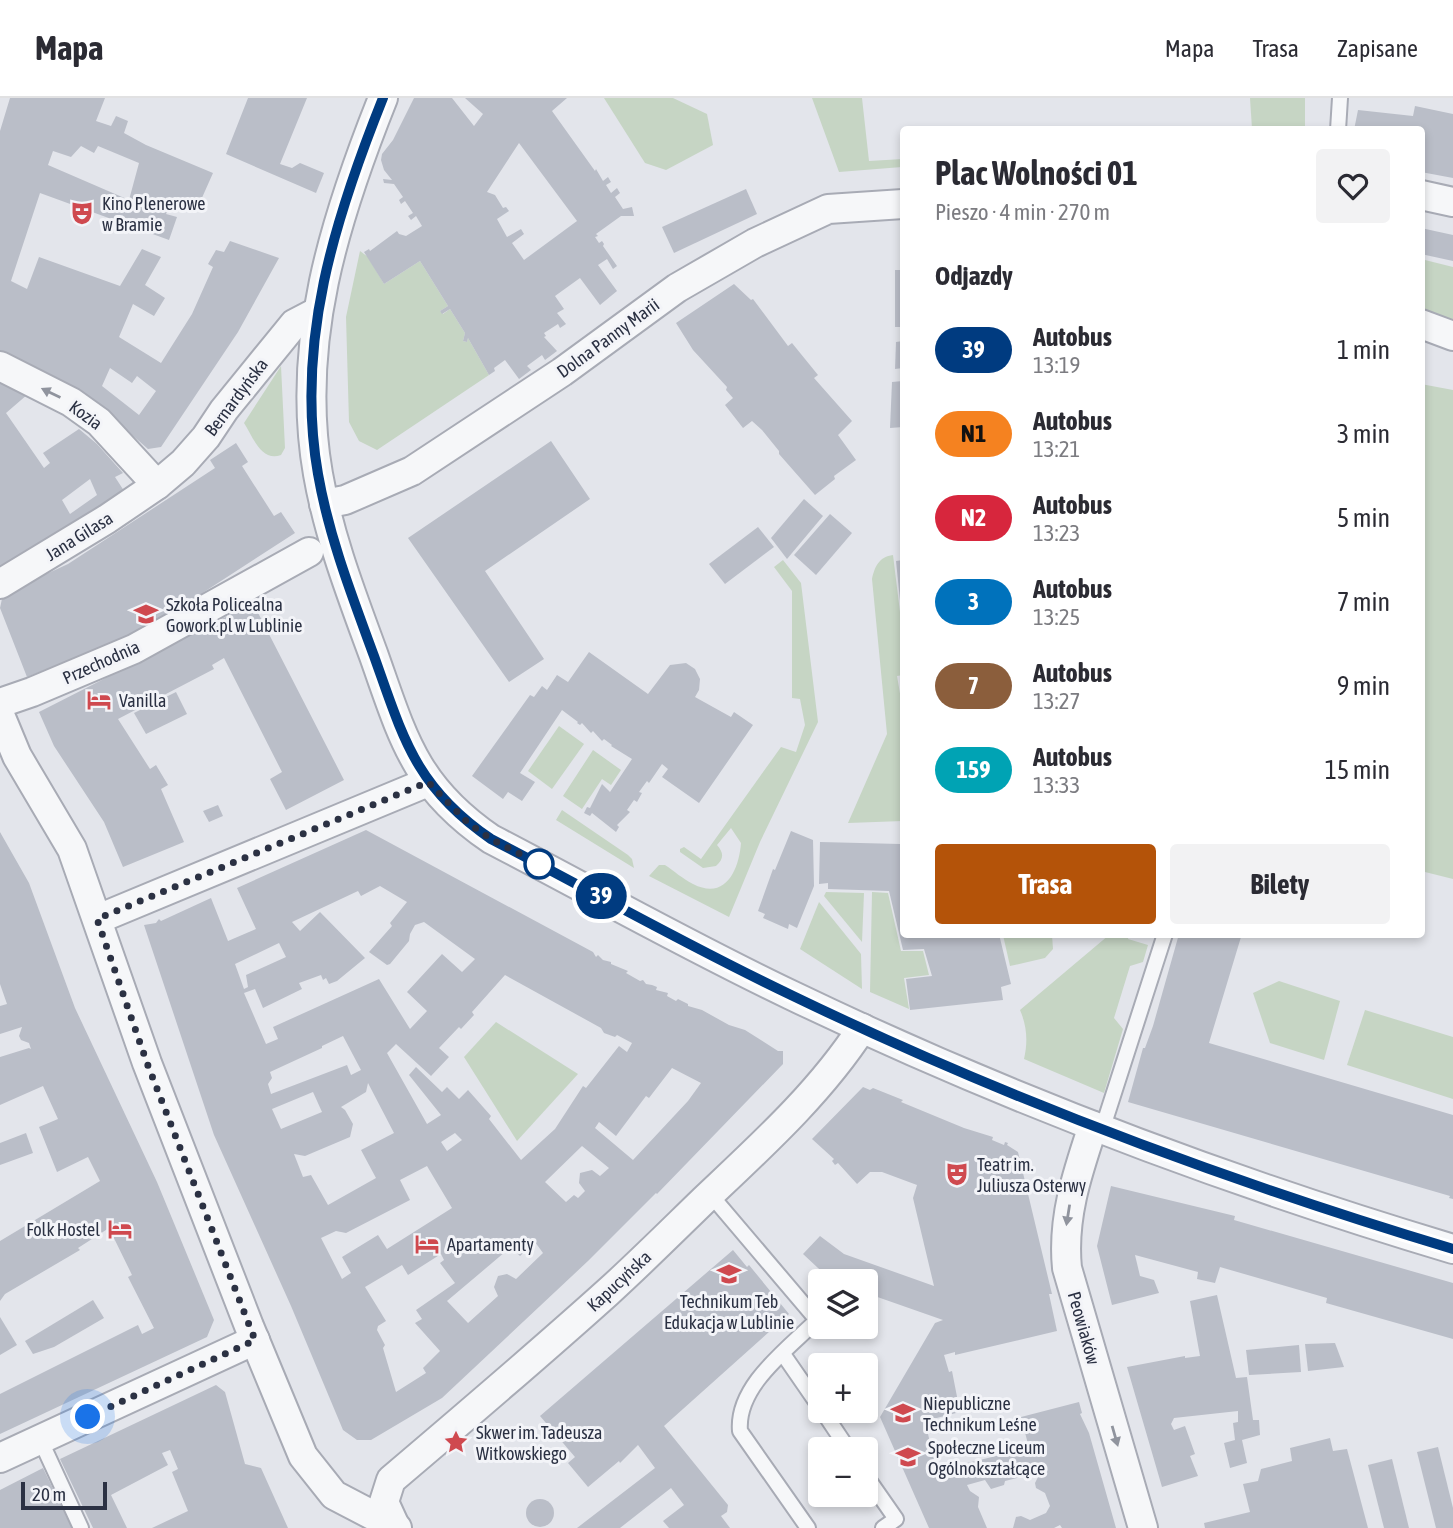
<!DOCTYPE html>
<html lang="pl">
<head>
<meta charset="utf-8">
<style>
  :root { --surface:#fff; --page:#f2f2f3; --text:#2b2b33; --muted:#7c7c81; --line:#e1e1e2; --accent:#b45309 }
  body { margin:0; font-family:"Asap Condensed",sans-serif; background:var(--page); color:var(--text); height:100vh; display:flex; flex-direction:column; font-size:26px; white-space:nowrap }
  * { box-sizing:border-box; margin:0 }
  p { font-size:23px; color:var(--muted) }
  .icon { flex:none; width:38px; height:38px; fill:none; stroke:currentColor; stroke-width:2; stroke-linecap:round; stroke-linejoin:round }
  .map { position:relative; flex:1; overflow:hidden }
  .drawer { position:absolute; left:900px; top:28px; width:525px; height:812px; display:flex; flex-direction:column; background:var(--surface); border-radius:7px; box-shadow:0 4px 10px #0003 }
  .drawer>* { flex:none }
  .badge { padding:0 14px; border-radius:23px; font-size:24px; line-height:46px }
  .buttons { position:absolute; left:808px; top:1171px; display:grid; gap:14px }
  .buttons a { display:grid; place-items:center; width:70px; height:70px; border-radius:7px; background:var(--surface); box-shadow:0 4px 10px #0003; font-size:35px }
  .scale { position:absolute; left:21px; bottom:18px; width:86px; box-sizing:border-box; padding-left:7px; border:4px solid #2b3143; border-top:0; font-size:19px; line-height:24px; white-space:nowrap; color:#2b3143; -webkit-text-stroke:5px #f3f4f8; paint-order:stroke }
  .you { position:absolute; width:35px; height:35px; margin:-18px; border:5px solid #fff; border-radius:50%; background:#1a73e8; box-shadow:0 0 0 10px #1a73e833 }
  .map>.badge { position:absolute; translate:-50% -50%; box-shadow:0 0 0 4px #fff }
  h2 { padding:0 35px; font-size:26px; line-height:63px }
  .round { display:grid; place-items:center; flex:none; width:74px; height:74px; border-radius:7px; background:var(--page) }
  .head { display:flex; align-items:center; justify-content:space-between; height:119px; padding:0 35px }
  h1 { font-size:33px; font-weight:700; line-height:52px }
  .cta { display:flex; gap:14px; margin-top:auto; padding:14px 35px }
  .cta a { flex:1; height:80px; border-radius:7px; background:var(--accent); color:#fff; font-size:28px; font-weight:700; line-height:80px; text-align:center }
  .cta a+a { background:var(--page); color:var(--text) }
  ul { padding:0; list-style:none }
  li { display:flex; align-items:center; gap:21px; height:84px; padding:0 35px }
  li div { flex:1 }
  li b { display:block; font-size:26px }
  li em { font-style:normal }
  li .badge { min-width:77px; font-weight:700; text-align:center }
  header { display:flex; align-items:center; gap:42px; box-sizing:border-box; height:98px; padding:0 35px; background:var(--surface); border-bottom:2px solid var(--line) }
  header strong { font-size:33px }
  nav { display:flex; gap:38px; margin-inline-start:auto; font-size:24px }
  .map>svg:first-child { display:block }
  .green { fill:#c6d5c4 }
  .building { fill:#babec8; fill-rule:evenodd }
  .lines { fill:none; stroke-linecap:round; stroke-linejoin:round }
  .lane-casing { stroke:#a8abb5; stroke-width:18 }
  .street-casing { stroke:#a8abb5; stroke-width:32 }
  .lane { stroke:#f6f7f9; stroke-width:14 }
  .street { stroke:#f6f7f9; stroke-width:28 }
  .oneway { fill:#90949e }
  .line-casing { stroke:#fff; stroke-width:16 }
  .line { stroke:#003b80; stroke-width:10 }
  .walk { stroke:#2b3143; stroke-width:7; stroke-dasharray:0 12.6 }
  .stop-dot { fill:#fff; stroke:#003b80; stroke-width:3.5 }
  .labels { text-anchor:middle; dominant-baseline:central; stroke-width:6; stroke-linejoin:round; paint-order:stroke }
  .poi-label { font-size:18px; fill:#2b3143; stroke:#f3f4f8; text-anchor:start }
  .street-label { font-size:18px; fill:#2b3143; stroke:#f3f4f8 }
</style>
</head>
<body>
<header>
<strong>Mapa</strong>
<nav><a>Mapa</a><a>Trasa</a><a>Zapisane</a></nav>
</header>
<div class="map">
<svg width="1453" height="1430" viewBox="0 0 1453 1430">
  <rect width="100%" height="100%" fill="#e3e5eb"/>
  <g class="green">
    <polygon points="604,0 673,0 707,16 713,47 666,72 645,65"/>
    <polygon points="812,0 862,0 869,63 903,61 903,85 902,69 839,74"/>
    <polygon points="1250,0 1305,0 1305,31 1252,31"/>
    <polygon points="360,153 368,159 384,186 420,163 448,208 440,213 443,216 450,211 465,235 463,243 467,244 468,240 489,277 377,352 359,343 349,324 346,219"/>
    <polygon points="1421,161 1453,169 1453,230 1421,217"/>
    <path d="M281,268l4,82 -4,7c-20,7 -28,-18 -37,-32z"/>
    <polygon points="1421,286 1453,292 1453,781 1421,773"/>
    <path d="M893,457l7,57 3,1v62l-6,1 6,35v110l-55,2 39,-89 -15,-155c3,-13 7,-22 21,-24z"/>
    <path d="M783,462l18,23 17,139 -58,120 -31,75 -80,-41 10,-11h6c9,6 18,14 28,19 33,17 46,-15 48,-41l-10,-15 -14,17c7,8 7,14 -1,21l-13,2 -23,-16v-3l4,-2 17,12 80,-112 15,5 9,-27 -5,-26 -8,-1v-107l-18,-24z"/>
    <polygon points="559,628 584,646 552,691 528,673"/>
    <polygon points="593,652 621,672 611,687 602,681 582,711 563,698"/>
    <polygon points="562,712 628,757 632,761 634,770 556,722"/>
    <polygon points="826,794 864,795 862,844 824,798"/>
    <polygon points="872,794 888,795 901,853 923,853 929,877 904,880 909,911 870,894"/>
    <polygon points="819,804 861,856 862,891 800,851"/>
    <polygon points="1003,837 1052,837 1053,851 1045,860 1010,868"/>
    <path d="M1109,837h20l-1,4 20,6 -5,17 -13,4 -16,52 9,11 -19,64 -80,-34c4,-17 3,-33 -4,-49z"/>
    <polygon points="1279,883 1340,903 1324,962 1270,945 1253,895"/>
    <polygon points="1365,912 1453,939 1453,1001 1347,967"/>
    <polygon points="496,924 578,976 517,1043 464,959"/>
  </g>
  <g class="building">
    <path d="M10,0h95l-9,23 15,5 5,-10 12,5 -4,12 22,12 67,28 -16,36 -24,-9 -7,14 11,3 -8,23 -129,-47 -29,88 16,8 12,-32 81,29 22,-37 19,8 -16,28 20,13 -11,18 -21,-12 -14,33 42,26 31,-49 21,-47 -5,-3 8,-14 8,2 6,-11 49,17 -41,74 -77,115 -13,2 -67,-59 -81,-36v-223zM81,48l13,7 4,-7 41,17 -10,37 -81,-35 5,-14 18,6zM110,270l22,15 5,-7 19,15 -17,24 -37,-29z"/>
    <polygon points="248,0 307,0 280,66 292,70 300,65 324,75 316,95 226,56"/>
    <path d="M414,0h38l22,28 9,-12 -18,-16h102l-15,13 43,60 1,-2 7,12 5,-4 3,5 -5,3 5,8 6,-5 3,5 -5,4 8,12 9,-2 2,9h-13l-25,18 2,2 -3,1 4,6 3,-2 2,3 -1,2 14,20 -4,3 -6,-10 -9,6 19,26 -17,14 -20,-27 -25,18 9,13 -7,4 9,11 -6,4 -2,-4 -14,9 2,3 -2,1 13,14 -12,9 -3,-5 -15,11 4,4 -12,9 -14,-19 -11,8 1,3 -6,4 -21,-37 -1,4 -4,-1 2,-8 -15,-24 -8,5 -2,-3 8,-5 -28,-45 -36,23 -20,-32 5,-3 1,2 27,-20 2,3 7,2 16,-10 -6,-10 -5,4 -3,-4 5,-3 -8,-12 -4,3 -2,-4 4,-3 -9,-13 -10,-1 -1,-4 9,1 -8,-10 -3,-10 1,-6 11,-14zM519,45l58,78 -53,39 -12,-17 12,-9 -3,-5 -14,8 -10,-18 12,-8 -3,-4 -3,1 -8,-13 -8,-3z"/>
    <polygon points="1415,8 1453,16 1453,80 1421,74 1421,32 1354,32 1358,12 1413,18"/>
    <polygon points="746,91 757,116 674,155 662,129"/>
    <polygon points="1421,130 1453,137 1453,163 1421,156"/>
    <rect x="895" y="172" width="8" height="57"/>
    <polygon points="734,186 751,202 753,201 788,248 792,245 818,277 814,280 852,323 838,337 856,362 834,378 835,381 815,397 779,356 779,353 762,332 752,323 743,330 725,307 733,300 726,292 727,289 693,252 676,225"/>
    <polygon points="903,243 903,270 895,271 896,244"/>
    <path d="M0,282l28,14 -22,19 38,55 6,-5 -7,-10 36,-24 18,15 26,29 -8,4 13,20 -128,76zM90,381l7,16 -27,19 -8,-14z"/>
    <polygon points="903,283 903,329 890,330 892,284"/>
    <polygon points="551,343 590,401 485,473 544,561 509,584 408,440"/>
    <polygon points="236,345 248,364 242,368 274,418 281,414 295,435 147,531 27,579 0,510 3,496 68,466 215,370 210,362"/>
    <polygon points="804,401 823,418 787,461 771,440"/>
    <polygon points="830,416 852,435 816,477 794,457"/>
    <polygon points="758,429 774,449 725,486 709,466"/>
    <polygon points="903,462 903,512 901,512 896,463"/>
    <polygon points="253,505 344,682 286,712 270,681 282,674 224,560 212,567 214,571 118,621 150,671 156,667 168,687 161,691 184,744 123,769 104,724 54,648 39,614"/>
    <polygon points="589,554 648,596 670,567 686,565 695,571 700,581 699,592 695,599 731,619 734,614 753,627 699,705 662,679 668,671 662,666 649,685 647,683 639,694 642,695 637,704 634,702 627,712 630,714 617,727 619,729 616,734 592,715 590,718 584,715 587,709 590,710 602,686 610,694 632,661 611,648 612,647 604,641 602,643 593,633 591,635 582,625 580,627 577,625 578,624 562,612 520,675 535,684 522,703 508,694 503,701 472,678 530,597 534,599 542,588 547,592 557,577 568,584"/>
    <polygon points="176,594 187,616 146,636 134,615"/>
    <polygon points="218,707 223,718 209,724 203,713"/>
    <path d="M366,732l227,122 3,5 2,-2 5,5 8,2v2l17,7 -2,2 14,8 3,-1 3,4 6,1 5,2 -1,3 12,3 -1,3 9,5 2,-2 10,5v2l14,4 27,15 16,5 33,21h5v13l-126,130 -1,-1 -68,68 -146,137 -71,42h-14l-14,-10 -52,-124 -77,-171 -70,-210 12,-2 3,-4 2,2 50,-23 17,43 28,-12 -19,-41zM380,788l27,16 -17,21 2,3 -23,26 18,13 3,-1 19,-23 1,-7 5,-9 9,-3 51,37 -13,13 -20,-18 -35,38 20,19 -17,18 -31,-50 -106,48 5,12 -12,5 -22,-51 11,-4 8,19 39,-19 -3,-6 22,-8 2,5 3,-2 3,6 8,-3 28,-23 -45,-46 -20,19 -8,-9 66,-31 3,5zM279,845l7,14 -40,18 2,12 -4,2 -9,-25zM505,877l96,53 3,5 11,4 2,-2 15,8 -5,9 -8,-6 -33,42 -3,-2 -28,43 -34,31 -32,-41 2,-3 -23,-26 -9,9 -12,-12 -5,5 -26,-25 -7,8 32,40 -14,9 -40,-71 9,-9 35,32 18,-19 -10,-9 20,-21 2,2 13,-14 -2,-3zM343,938l18,34 -10,5 -4,-10 -76,29 -3,-10 4,-6 -2,-6 52,-24v-2zM672,970l29,15 -13,18 -55,59 -38,-32 4,-6 17,14 30,-40 3,2zM368,985l26,50 -33,17 15,28 -48,27 -17,-30 -8,2 -9,-23 11,2 45,-19 3,-13 -8,-14 -4,-3 25,-15zM313,994l9,20 -41,17 -9,-20zM455,1035l7,7 -15,11 -6,-9zM582,1048l27,22 -9,8 -8,-6 -12,3 -1,10 6,8 -7,7 -4,-3 -8,7 -21,-20zM427,1068l25,42 -65,41 -9,-14 -36,22 9,16 -9,6 -21,-41 15,-7 10,2 64,-33 -10,-20zM535,1144l8,11 -27,26 -9,-5 -9,2 -4,11 4,9 -30,27 -21,-22 64,-54 9,9zM441,1156l3,6 -4,3 15,20 -39,27 6,9 -7,4 25,28 -17,17 3,5 -30,19 -13,-44 2,-3 -8,-15 1,-4 8,-5 -21,-34 37,-22 6,10z"/>
    <polygon points="791,733 813,742 814,788 797,830 789,826 788,831 763,820 765,816 758,813 773,771 775,772"/>
    <polygon points="0,734 29,785 75,910 157,1084 214,1222 207,1239 0,1336 0,1296 138,1227 142,1236 154,1230 128,1179 132,1177 109,1130 78,1150 80,1152 5,1196 0,1203 0,1143 100,1083 88,1059 57,1074 39,1029 58,1021 43,988 0,1007 0,959 29,950 31,951 29,945 21,942 19,938 22,929 0,936 0,908 7,906 0,886"/>
    <polygon points="903,743 903,836 999,836 1011,886 1001,889 1003,902 910,912 906,881 932,878 924,851 903,852 889,793 828,791 828,785 819,786 820,744 900,746"/>
    <polygon points="1179,836 1230,836 1241,839 1209,945 1453,1017 1453,1101 1449,1100 1450,1098 1128,1004 1143,950 1145,950 1153,928"/>
    <polygon points="863,989 870,992 873,990 903,1002 901,1004 964,1030 993,1039 992,1042 1004,1047 1005,1044 1008,1045 1007,1047 1018,1054 1051,1192 1052,1196 1049,1196 1057,1233 955,1257 955,1254 944,1257 949,1274 952,1273 960,1314 925,1323 935,1366 931,1367 934,1373 1029,1350 1021,1319 1079,1304 1082,1315 1080,1316 1089,1335 1116,1430 1062,1430 1060,1427 1054,1430 1013,1430 1016,1419 1021,1418 1030,1422 1046,1415 1050,1408 1045,1395 1036,1390 1035,1385 1038,1379 1032,1376 1005,1383 1004,1387 991,1391 985,1382 967,1387 970,1393 979,1399 978,1409 987,1430 929,1430 880,1319 935,1225 943,1222 866,1195 866,1183 832,1183 803,1156 820,1138 844,1156 934,1188 913,1100 917,1087 882,1074 870,1074 857,1086 838,1065 835,1067 832,1063 834,1061 812,1041"/>
    <polygon points="26,1035 33,1055 0,1067 0,1045"/>
    <polygon points="1111,1088 1235,1118 1234,1122 1453,1185 1453,1241 1326,1205 1327,1200 1220,1169 1215,1185 1197,1181 1198,1174 1135,1157 1140,1178 1154,1182 1159,1195 1112,1207 1097,1148"/>
    <polygon points="733,1152 747,1169 749,1167 789,1216 664,1328 728,1407 727,1414 721,1418 730,1430 669,1430 663,1423 684,1407 671,1390 620,1430 577,1430 655,1370 638,1347 620,1365 619,1363 588,1389 568,1365 575,1359 540,1318"/>
    <polygon points="1217,1197 1236,1280 1247,1279 1253,1322 1259,1322 1260,1337 1242,1342 1247,1365 1230,1370 1224,1345 1235,1342 1233,1325 1238,1324 1238,1313 1174,1320 1171,1326 1174,1332 1185,1328 1195,1356 1190,1358 1198,1378 1162,1389 1127,1269 1185,1258 1185,1260 1200,1258 1190,1203"/>
    <polygon points="93,1202 104,1220 54,1249 33,1256 25,1243"/>
    <polygon points="0,1219 17,1247 0,1257"/>
    <polygon points="1335,1245 1344,1269 1308,1273 1305,1246"/>
    <polygon points="1299,1247 1301,1274 1249,1277 1246,1252"/>
    <polygon points="216,1287 225,1294 245,1366 261,1370 288,1430 152,1430 188,1413 172,1374 178,1371 170,1352 162,1355 168,1367 111,1397 127,1430 93,1430 60,1361"/>
    <polygon points="1330,1340 1333,1353 1347,1351 1368,1430 1205,1430 1204,1425 1250,1414 1243,1386 1258,1383 1261,1371 1292,1363 1290,1350"/>
    <polygon points="1438,1349 1453,1410 1453,1430 1436,1430 1417,1354"/>
    <polygon points="1392,1361 1409,1430 1384,1430 1368,1367"/>
    <polygon points="43,1370 72,1430 0,1430 0,1392"/>
    <circle cx="540" cy="1415" r="14"/>
  </g>
  <g class="lines">
    <g class="lane-casing">
      <g id="lane">
        <polyline points="1338,32 1340,0"/>
        <polyline points="1102,1032 1165,836"/>
        <path d="M710,1096l107,126c-29,29 -81,66 -77,111l68,97"/>
        <polyline points="783,1256 821,1311"/>
        <polyline points="822,1312 848,1351"/>
        <polyline points="40,1341 81,1430"/>
        <polyline points="866,1378 896,1421 883,1430"/>
      </g>
    </g>
    <g class="street-casing">
      <g id="street">
        <path d="M383,0c-48,120 -88,245 -65,376 11,63 34,122 56,182 29,82 41,131 117,183 100,52 199,108 300,156 214,103 435,186 662,254"/>
        <polyline points="1421,97 1453,104"/>
        <polyline points="1421,226 1453,238"/>
        <polyline points="0,268 71,304 99,324 157,387"/>
        <polyline points="324,406 345,402 412,373 562,274 677,190 755,145 828,111 903,106"/>
        <polyline points="0,486 107,421 157,387 183,365 206,339 224,312 294,226 317,214"/>
        <polyline points="0,605 32,594 134,551 309,454"/>
        <polyline points="0,617 17,658 72,751 147,965 249,1228 303,1358 334,1397 397,1430"/>
        <polyline points="98,821 428,684"/>
        <path d="M1093,1028c-16,48 -31,92 -26,142l76,260"/>
        <polyline points="0,1360 255,1242"/>
        <path d="M395,1428l-11,-24 7,-22c73,-62 146,-124 217,-188 33,-30 64,-61 96,-92 56,-53 116,-107 158,-172"/>
      </g>
    </g>
    <use href="#lane" class="lane"/>
    <use href="#street" class="street"/>
  </g>
  <defs><path id="oneway-solid" d="M-6-.8H1V-3.2L6.5 0L1 3.2V.8H-6Z" transform="scale(1.75)"/></defs>
  <g class="oneway">
    <use href="#oneway-solid" transform="translate(51 295) rotate(-154)"/>
    <use href="#oneway-solid" transform="translate(1068 1117) rotate(99)"/>
    <use href="#oneway-solid" transform="translate(1115 1338) rotate(74)"/>
  </g>
  <g class="lines">
    <g class="line-casing">
      <path id="line" d="M383,0c-48,120 -88,245 -65,376 11,63 34,122 56,182 29,81 41,131 117,183 100,52 199,108 300,156 213,103 436,186 662,254"/>
    </g>
    <use href="#line" class="line"/>
    <polyline class="walk" points="88,1319 255,1242 147,965 97,821 428,684 468,725 491,741 539,766"/>
  </g>
  <defs>
    <g id="theatre-bare" transform="scale(1.89)"><path d="M-5-5.5Q0-4 5-5.5V0Q5 5 0 6Q-5 5-5 0ZM-3.3-2.5H-1v1.5H-3.3ZM1-2.5H3.3v1.5H1ZM-2.8 1Q0 5.5 2.8 1Z" fill="#cf494f" stroke="#f3f4f8" stroke-width="2.5" paint-order="stroke"/></g>
    <g id="university-bare" transform="scale(1.89)"><path d="M0-5L7-2L0 1L-7-2ZM-4 1L0 2.5L4 1V4Q0 6-4 4Z" fill="#cf494f" stroke="#f3f4f8" stroke-width="2.5" paint-order="stroke"/></g>
    <g id="hotel-bare" transform="scale(1.89)"><path d="M-6-4.5h1.5V1H6V5H4.5V3h-9V5H-6ZM-4 0a1.8 1.8 0 1 1 3.6 0ZM.5 0V-2.5h3Q6-2.5 6 0Z" fill="#cf494f" stroke="#f3f4f8" stroke-width="2.5" paint-order="stroke"/></g>
    <g id="school-bare" transform="scale(1.89)"><path d="M0-5L7-2L0 1L-7-2ZM-4 1L0 2.5L4 1V4Q0 6-4 4Z" fill="#cf494f" stroke="#f3f4f8" stroke-width="2.5" paint-order="stroke"/></g>
    <g id="sight-bare" transform="scale(1.89)"><path d="M0-6L1.8-2.2L6-1.7L2.9 1.2L3.7 5.4L0 3.3L-3.7 5.4L-2.9 1.2L-6-1.7L-1.8-2.2Z" fill="#cf494f" stroke="#f3f4f8" stroke-width="2.5" paint-order="stroke"/></g>
  </defs>
  <g fill-rule="evenodd">
    <use href="#theatre-bare" x="82" y="115"/>
    <use href="#university-bare" x="146" y="516"/>
    <use href="#hotel-bare" x="99" y="602"/>
    <use href="#theatre-bare" x="957" y="1076"/>
    <use href="#hotel-bare" x="120" y="1131"/>
    <use href="#hotel-bare" x="427" y="1146"/>
    <use href="#school-bare" x="729" y="1176"/>
    <use href="#school-bare" x="903" y="1315"/>
    <use href="#sight-bare" x="456" y="1344"/>
    <use href="#school-bare" x="908" y="1359"/>
  </g>
  <circle class="stop-dot" cx="539" cy="766" r="14"/>
  <g class="labels">
    <g class="poi-label">
      <text x="102" y="105">Kino Plenerowe<tspan x="102" dy="21">w Bramie</tspan></text>
      <text x="166" y="506">Szkoła Policealna<tspan x="166" dy="21">Gowork.pl w Lublinie</tspan></text>
      <text x="119" y="602">Vanilla</text>
      <text x="977" y="1066">Teatr im.<tspan x="977" dy="21">Juliusza Osterwy</tspan></text>
      <text x="100" y="1131" text-anchor="end">Folk Hostel</text>
      <text x="447" y="1146">Apartamenty</text>
      <text x="729" y="1203" text-anchor="middle">Technikum Teb<tspan x="729" dy="21">Edukacja w Lublinie</tspan></text>
      <text x="923" y="1305">Niepubliczne<tspan x="923" dy="21">Technikum Leśne</tspan></text>
      <text x="476" y="1334">Skwer im. Tadeusza<tspan x="476" dy="21">Witkowskiego</tspan></text>
      <text x="928" y="1349">Społeczne Liceum<tspan x="928" dy="21">Ogólnokształcące</tspan></text>
    </g>
    <g class="street-label">
      <text transform="translate(608 240) rotate(-36)">Dolna Panny Marii</text>
      <text transform="translate(236 299) rotate(-53)">Bernardyńska</text>
      <text transform="translate(86 317) rotate(36)">Kozia</text>
      <text transform="translate(79 438) rotate(-32)">Jana Gilasa</text>
      <text transform="translate(101 564) rotate(-24)">Przechodnia</text>
      <text transform="translate(619 1183) rotate(-43)">Kapucyńska</text>
      <text transform="translate(1084 1230) rotate(74)">Peowiaków</text>
    </g>
  </g>
</svg>
<div class="buttons">
<a><svg class="icon" aria-label="layers" viewBox="0 0 24 24"><path d="M12 4l9 5-9 5-9-5zM3 14l9 5 9-5"/></svg></a>
<a>+</a>
<a>−</a>
</div>
<div class="scale">20 m</div>
<div class="you" style="left:88px;top:1319px"></div>
<b class="badge" style="left:601px;top:798px;background:#003b80;color:#fff">39</b>
<section class="drawer">
<div class="head"><div><h1>Plac Wolności 01</h1><p>Pieszo · 4 min · 270 m</p></div><a class="round"><svg class="icon" aria-label="heart" viewBox="0 0 24 24"><path d="M12 20l-8-8c-3-5 5-10 8-4 3-6 11-1 8 4z"/></svg></a></div>
<h2>Odjazdy</h2>
<ul>
<li><span class="badge" style="background:#003b80;color:#fff">39</span><div><b>Autobus</b><p>13:19</p></div><em>1 min</em></li>
<li><span class="badge" style="background:#f58220;color:#111">N1</span><div><b>Autobus</b><p>13:21</p></div><em>3 min</em></li>
<li><span class="badge" style="background:#d7263d;color:#fff">N2</span><div><b>Autobus</b><p>13:23</p></div><em>5 min</em></li>
<li><span class="badge" style="background:#0072bc;color:#fff">3</span><div><b>Autobus</b><p>13:25</p></div><em>7 min</em></li>
<li><span class="badge" style="background:#8b5e3c;color:#fff">7</span><div><b>Autobus</b><p>13:27</p></div><em>9 min</em></li>
<li><span class="badge" style="background:#00a3b4;color:#fff">159</span><div><b>Autobus</b><p>13:33</p></div><em>15 min</em></li>
</ul>
<div class="cta"><a>Trasa</a><a>Bilety</a></div>
</section>
</div>
</body>
</html>
